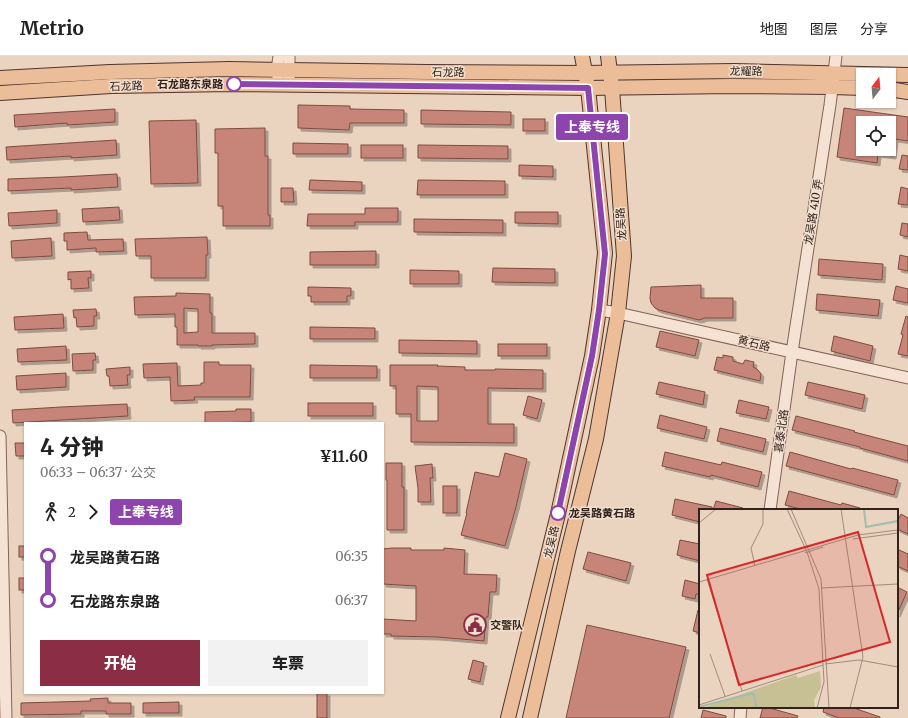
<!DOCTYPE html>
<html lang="zh">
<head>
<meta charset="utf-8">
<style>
  :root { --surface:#fff; --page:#f2f2f2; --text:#222; --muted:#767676; --line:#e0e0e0; --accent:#8c2d46 }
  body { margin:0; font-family:Merriweather,"Noto Sans SC",serif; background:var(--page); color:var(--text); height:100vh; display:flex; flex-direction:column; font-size:15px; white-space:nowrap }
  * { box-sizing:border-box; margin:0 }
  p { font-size:13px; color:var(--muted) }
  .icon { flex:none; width:22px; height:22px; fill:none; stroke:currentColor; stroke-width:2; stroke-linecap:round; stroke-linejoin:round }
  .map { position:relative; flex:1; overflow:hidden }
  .panel { position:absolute; left:24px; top:366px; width:360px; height:272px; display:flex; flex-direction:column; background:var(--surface); border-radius:0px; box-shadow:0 1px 3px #0004 }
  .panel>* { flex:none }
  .badge { padding:0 8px; border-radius:3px; font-size:14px; line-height:26px }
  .needle { width:26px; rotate:16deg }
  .buttons { position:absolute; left:856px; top:12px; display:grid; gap:8px }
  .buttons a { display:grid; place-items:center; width:40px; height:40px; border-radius:0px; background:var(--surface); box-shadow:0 1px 3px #0004; font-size:20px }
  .map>.badge { position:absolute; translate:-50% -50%; box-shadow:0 0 0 2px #fff }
  .legs { display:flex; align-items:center; gap:6px; height:44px; padding:0 16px; font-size:13px }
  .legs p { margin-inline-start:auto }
  .headline { display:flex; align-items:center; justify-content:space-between; height:68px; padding:0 16px }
  h1 { font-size:22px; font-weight:800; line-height:30px }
  .primary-button { display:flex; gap:8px; margin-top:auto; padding:8px 16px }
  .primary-button a { flex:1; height:46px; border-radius:0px; background:var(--accent); color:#fff; font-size:16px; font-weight:800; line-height:46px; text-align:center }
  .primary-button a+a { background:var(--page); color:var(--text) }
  ul { padding:0 16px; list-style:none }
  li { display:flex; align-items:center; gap:14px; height:44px; font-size:15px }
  li i { display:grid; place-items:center; width:6px; height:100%; margin:0 5px; background:currentColor }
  li i::after { content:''; width:10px; height:10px; margin:-5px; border:3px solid; border-radius:50%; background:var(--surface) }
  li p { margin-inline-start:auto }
  li:first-child i { background:linear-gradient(#0000 50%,currentColor 0) }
  li:last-child i { background:linear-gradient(currentColor 50%,#0000 0) }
  header { display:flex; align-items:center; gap:24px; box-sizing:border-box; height:56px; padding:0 20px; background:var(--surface); border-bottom:1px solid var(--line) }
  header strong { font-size:19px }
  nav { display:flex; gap:22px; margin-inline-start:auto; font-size:14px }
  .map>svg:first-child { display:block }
  .building { fill:#c68578; stroke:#7f4a41; fill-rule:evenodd; filter:url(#shadow) }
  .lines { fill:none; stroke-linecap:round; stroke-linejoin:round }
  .minor-casing { stroke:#826459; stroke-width:13 }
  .major-casing { stroke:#4f352d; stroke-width:16 }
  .minor { stroke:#f6e2d2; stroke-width:11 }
  .major { stroke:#ecbd99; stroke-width:14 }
  .line-1-casing { stroke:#fff; stroke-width:9 }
  .line-1 { stroke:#8e44ad; stroke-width:6 }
  .stop-1-dot { fill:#fff; stroke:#8e44ad; stroke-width:2 }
  .labels { text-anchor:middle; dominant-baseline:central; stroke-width:3; stroke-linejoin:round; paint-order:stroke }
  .street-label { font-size:11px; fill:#32221c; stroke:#f2dfce }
  .stop-label { font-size:11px; font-weight:bold; fill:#32221c; stroke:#f2dfce; text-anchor:end }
  .poi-label { font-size:11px; font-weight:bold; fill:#32221c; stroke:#f2dfce; text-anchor:start }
  .inset-river { fill:none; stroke:#a2bcae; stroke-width:2 }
  .inset-road { fill:none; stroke:#a08c7e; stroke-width:1 }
  .view { fill:#d62828; fill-opacity:0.15; stroke:#d62828; stroke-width:2 }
  .inset-edge { fill:none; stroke:#32221c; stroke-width:2 }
</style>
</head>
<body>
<header>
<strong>Metrio</strong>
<nav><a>地图</a><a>图层</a><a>分享</a></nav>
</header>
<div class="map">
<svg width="908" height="662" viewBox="0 0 908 662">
  <defs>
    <filter id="shadow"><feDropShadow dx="3" dy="3" stdDeviation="0" flood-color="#0004"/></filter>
  </defs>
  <rect width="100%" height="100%" fill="#ead3bf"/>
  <g class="building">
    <polygon points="298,49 350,50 350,53 404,54 404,67 350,67 349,74 298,72"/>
    <path d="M844,52l64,9v24l-13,-2 -2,17 -15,-2 -1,9 -40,-6zM863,67h26v26h-26z"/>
    <polygon points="115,53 115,66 67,69 67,67 15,71 14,59"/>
    <polygon points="421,54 511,56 511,69 421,68"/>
    <rect x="523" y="63" width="22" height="12"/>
    <polygon points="196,64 198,127 151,128 149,65"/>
    <polygon points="265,72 265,100 268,100 268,159 270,159 270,170 223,170 223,150 218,150 218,97 215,97 215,73"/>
    <polygon points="116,84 117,99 71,102 71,100 7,104 6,91"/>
    <polygon points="293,87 348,88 348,98 293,98"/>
    <rect x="361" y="89" width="42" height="13"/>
    <polygon points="418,89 508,90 508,103 418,102"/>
    <polygon points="902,99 908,100 908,114 899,113"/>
    <polygon points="519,109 553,110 553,121 519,120"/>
    <polygon points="117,118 118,131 71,134 71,132 8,135 8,123 63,121"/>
    <polygon points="310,124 362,126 362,135 309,134"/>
    <polygon points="418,124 505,125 505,139 417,139"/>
    <polygon points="901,131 908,133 908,149 898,148"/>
    <polygon points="281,132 293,132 294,146 281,146"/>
    <polygon points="119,151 120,164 83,166 82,153"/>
    <polygon points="365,152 398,152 398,166 355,166 355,170 307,170 308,158 365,158"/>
    <polygon points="57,154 57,167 9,170 8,157"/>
    <polygon points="515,156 558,156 558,168 515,167"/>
    <polygon points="414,163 503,164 503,177 414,176"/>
    <polygon points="902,167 908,168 908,181 900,179"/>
    <polygon points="87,176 88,184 123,183 124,195 96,196 96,192 67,194 67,185 64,185 64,177"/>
    <polygon points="207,181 208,199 206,199 206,222 151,222 151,200 136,200 135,183"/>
    <polygon points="51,182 52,200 12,202 11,185"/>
    <polygon points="376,195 376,209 310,209 310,196"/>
    <polygon points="900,199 908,201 908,215 898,213"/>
    <polygon points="819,203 883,208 882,224 818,219"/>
    <polygon points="493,212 555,213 555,227 492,226"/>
    <polygon points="410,214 459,215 459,228 410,228"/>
    <polygon points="91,215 91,222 88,222 89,232 71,233 71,223 68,224 68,216"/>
    <polygon points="701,229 701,242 733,242 733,262 705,262 699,264 659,254 655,252 651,247 650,242 651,231"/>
    <polygon points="896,230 908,233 908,247 893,244"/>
    <polygon points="308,231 351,232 351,240 347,240 347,246 311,246 311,240 308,240"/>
    <path d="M176,237l34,1v19h2v20h43v11l-43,1v1h-14v-1h-21v-18h-2v-13l-40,1 -1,-18 42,-1zM184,252l14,1v23l-14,1z"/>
    <polygon points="817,238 880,244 878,260 816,254"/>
    <polygon points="96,253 97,260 94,260 94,270 77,271 76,261 74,262 73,254"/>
    <polygon points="63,258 64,272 15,274 14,261"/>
    <polygon points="906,260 908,261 908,300 898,298 903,279 901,278"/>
    <polygon points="310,271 375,272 375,283 310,283"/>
    <polygon points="660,275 699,284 695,300 656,291"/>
    <polygon points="834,280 873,290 870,305 831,295"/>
    <polygon points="399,284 477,285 477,298 399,297"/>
    <rect x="498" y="288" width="49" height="12"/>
    <polygon points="66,290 67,304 18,306 17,293"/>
    <polygon points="95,297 96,304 93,304 93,314 73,315 72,298"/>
    <polygon points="723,299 733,301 733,305 743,308 745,304 754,306 753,311 757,313 761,318 760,325 714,314 717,301 723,302"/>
    <polygon points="204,306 219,306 219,309 251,309 250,341 194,341 195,344 171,345 170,321 144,322 143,308 177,307 178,330 201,329 201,327 204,327"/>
    <polygon points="310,309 377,310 377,322 310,322"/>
    <path d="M390,309h48l-1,1 28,1v3h30v-1l48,1v19l-55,-1v36h26v19l-103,-1v-28h-15v-28h-6zM417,330l21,1v34h-21z"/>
    <polygon points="130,311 130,319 127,319 128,329 110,330 109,320 107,320 106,313"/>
    <polygon points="66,317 66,331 17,334 16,320"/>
    <polygon points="659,326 705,336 703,349 656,338"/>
    <polygon points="808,326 865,339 862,353 805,339"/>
    <polygon points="528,340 542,344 537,363 523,359"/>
    <polygon points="739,344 769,351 766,363 736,357"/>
    <rect x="308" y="347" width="65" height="13"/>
    <polygon points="127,348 128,360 13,367 12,354 61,351"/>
    <polygon points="236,353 251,353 251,366 205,367 205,356 236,355"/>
    <polygon points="660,359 707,371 704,383 657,372"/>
    <polygon points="796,360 855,375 854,376 908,390 908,405 860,392 860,391 792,374"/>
    <polygon points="720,372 766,383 763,396 717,385"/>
    <polygon points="15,387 25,387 25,400 16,400"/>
    <polygon points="665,396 721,409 722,406 762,416 758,431 711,419 710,421 662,410"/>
    <polygon points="790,396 851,413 852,412 898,424 894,439 786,410"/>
    <polygon points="505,397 527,403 516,451 505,490 461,479 467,457 466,457 475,416 499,421"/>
    <polygon points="386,407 402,407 402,431 404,431 404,474 387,474 387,424 386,424"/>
    <polygon points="432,408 433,422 430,422 431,446 418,446 418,432 415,410"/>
    <rect x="443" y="430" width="14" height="27"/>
    <polygon points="789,435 841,449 842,447 860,452 859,454 804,454 785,449"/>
    <polygon points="675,443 712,451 712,454 700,454 700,466 672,459"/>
    <polygon points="716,445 743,452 743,454 713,454"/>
    <polygon points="901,458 908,462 908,478 897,473 897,466"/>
    <polygon points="680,484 700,488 700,505 677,499"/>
    <rect x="19" y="490" width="6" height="11"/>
    <polygon points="392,492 411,492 411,494 444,494 444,492 465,494 464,518 497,519 496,536 490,536 488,561 486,561 484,585 437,581 391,580 391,578 383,578 383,563 416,565 416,530 383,528 383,493"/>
    <polygon points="897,493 908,498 908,515 897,510"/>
    <polygon points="588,496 631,507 626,525 583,513"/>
    <rect x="19" y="522" width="6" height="12"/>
    <polygon points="685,524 700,528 700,538 696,538 695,543 682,540"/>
    <polygon points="897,531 907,536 897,558"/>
    <polygon points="698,554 700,555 700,577 693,575"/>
    <polygon points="587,569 686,591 669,662 566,662"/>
    <polygon points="473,604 484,607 480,626 468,623"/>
    <rect x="317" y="637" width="10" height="25"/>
    <polygon points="108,642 108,647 131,647 131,658 106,658 106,655 81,655 81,658 21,659 21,647 91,645 90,643"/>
    <polygon points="179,646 179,657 143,657 143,647"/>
    <polygon points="763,651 766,651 798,660 797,662 760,662"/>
    <polygon points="824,651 851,651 880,661 880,662 839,662 823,656"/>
    <polygon points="703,654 726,660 726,662 701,662"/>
  </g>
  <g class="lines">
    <g class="minor-casing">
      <g id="minor">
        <polyline points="278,21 277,14 279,0"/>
        <polyline points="289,22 289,0"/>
        <polyline points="599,254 618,257 908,322"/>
        <polyline points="0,380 6,662"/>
        <polyline points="770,454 792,296 830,49 836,0"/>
        <polyline points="740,662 741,651"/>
      </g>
    </g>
    <g class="major-casing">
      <g id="major">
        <polyline points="0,22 110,16 229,13 427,16 584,17 734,15 908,19"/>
        <polyline points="889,33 908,36"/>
        <polyline points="0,37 111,30 231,28 588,32 732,30 832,31 863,32"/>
        <polyline points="508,662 558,458 592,300 599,254 605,197 588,32 582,0"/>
        <polyline points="530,662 568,495 596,383 618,257 624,200 612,32 608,0"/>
      </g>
    </g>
    <use href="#minor" class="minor"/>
    <use href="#major" class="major"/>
  </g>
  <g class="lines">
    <g class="line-1-casing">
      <polyline id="line-1" points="234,28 588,32 605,198 599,254 592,300 558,457"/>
    </g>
    <use href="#line-1" class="line-1"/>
  </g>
  <defs>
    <g id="civic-ring" transform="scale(1.15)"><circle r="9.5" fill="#f2dfce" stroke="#8c2d46" stroke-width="1.5"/><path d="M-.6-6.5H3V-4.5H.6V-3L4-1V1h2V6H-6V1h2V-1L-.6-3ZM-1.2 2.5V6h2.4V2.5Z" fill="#8c2d46"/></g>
  </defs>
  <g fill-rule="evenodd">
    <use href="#civic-ring" x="475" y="569"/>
  </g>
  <g class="stop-1-dot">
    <circle cx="234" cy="28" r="7"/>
    <circle cx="558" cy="457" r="7"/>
  </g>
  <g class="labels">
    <g class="street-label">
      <text transform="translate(746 15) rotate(1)">龙耀路</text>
      <text x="448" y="16">石龙路</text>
      <text transform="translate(126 30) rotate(-2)">石龙路</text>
      <text transform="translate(813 156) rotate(-81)">龙吴路 410 弄</text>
      <text transform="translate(621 168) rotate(-94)">龙吴路</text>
      <text transform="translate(754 287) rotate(13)">黄石路</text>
      <text transform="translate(781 375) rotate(-82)">喜泰北路</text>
      <text transform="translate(551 486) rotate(-77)">龙吴路</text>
    </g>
    <g class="stop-label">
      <text x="223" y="28">石龙路东泉路</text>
      <text x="569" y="457" text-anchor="start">龙吴路黄石路</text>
    </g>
    <g class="poi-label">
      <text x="490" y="569">交警队</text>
    </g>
  </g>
  <g transform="translate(699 453)">
    <rect width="199" height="199" fill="#ead3bf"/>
    <path d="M121,162l1,16 -7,13 1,8h-112l93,-33 2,3z" fill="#c7c095"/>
    <path class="inset-river" d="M165,0l2,18 32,-6M54,184l4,15M0,198l54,-14"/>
    <path class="inset-road" d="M88,0l20,43 12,37 5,93 -7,26M92,0l30,70 8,129M142,0l22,148 -13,51M0,14l17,-14M154,30l45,-6M106,44l18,-6M56,57l-4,-18 12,-24v-15M8,70l35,112M0,73l159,-47 40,-5M122,79l77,-4M11,145l15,42M126,155l34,-4 39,7M0,196l124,-40"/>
    <path class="view" d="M159,23l32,110 -151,43 -32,-110z"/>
    <rect width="199" height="199" class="inset-edge"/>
  </g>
</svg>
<div class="buttons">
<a><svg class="needle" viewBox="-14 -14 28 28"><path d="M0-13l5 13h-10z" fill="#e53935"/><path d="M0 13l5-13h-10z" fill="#767676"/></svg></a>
<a><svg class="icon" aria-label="locate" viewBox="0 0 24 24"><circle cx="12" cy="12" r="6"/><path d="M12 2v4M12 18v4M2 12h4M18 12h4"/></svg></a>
</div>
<b class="badge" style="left:592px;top:71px;background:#8e44ad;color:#fff">上奉专线</b>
<section class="panel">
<div class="headline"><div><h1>4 分钟</h1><p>06:33 – 06:37 · 公交</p></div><b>¥11.60</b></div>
<div class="legs"><svg class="icon" aria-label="walk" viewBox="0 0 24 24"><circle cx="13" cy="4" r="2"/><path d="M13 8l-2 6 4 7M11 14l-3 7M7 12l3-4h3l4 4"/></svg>2<svg class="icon" aria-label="forward" viewBox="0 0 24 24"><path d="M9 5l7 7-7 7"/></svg><b class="badge" style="background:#8e44ad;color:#fff">上奉专线</b></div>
<ul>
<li><i style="color:#8e44ad"></i><b>龙吴路黄石路</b><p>06:35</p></li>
<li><i style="color:#8e44ad"></i><b>石龙路东泉路</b><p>06:37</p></li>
</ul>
<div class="primary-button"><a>开始</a><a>车票</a></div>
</section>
</div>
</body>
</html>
